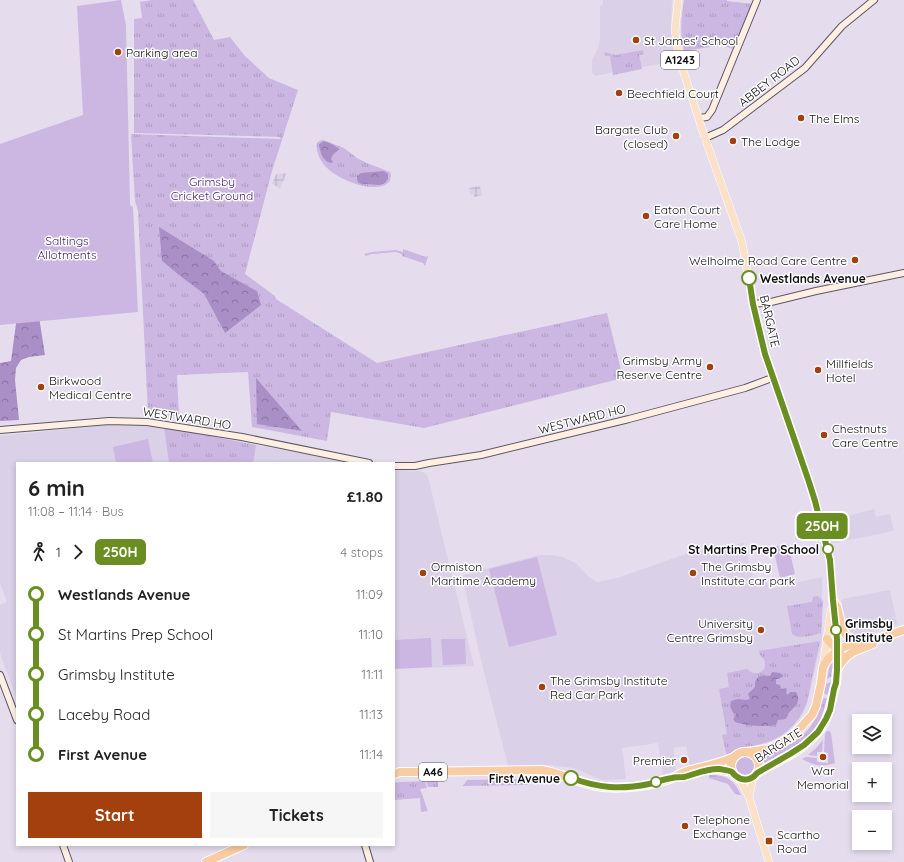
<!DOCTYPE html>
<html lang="en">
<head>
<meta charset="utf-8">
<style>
  :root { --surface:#fff; --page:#f6f6f6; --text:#222; --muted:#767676; --accent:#a43f0e }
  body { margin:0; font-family:Quicksand,sans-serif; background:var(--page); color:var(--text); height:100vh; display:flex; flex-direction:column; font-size:15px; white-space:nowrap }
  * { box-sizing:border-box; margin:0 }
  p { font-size:13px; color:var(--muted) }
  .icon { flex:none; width:22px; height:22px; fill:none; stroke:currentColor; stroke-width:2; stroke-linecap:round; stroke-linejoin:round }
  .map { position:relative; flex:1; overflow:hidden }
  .drawer { position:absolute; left:16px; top:462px; width:379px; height:384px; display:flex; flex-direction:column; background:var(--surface); border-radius:0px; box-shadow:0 2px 6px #0003 }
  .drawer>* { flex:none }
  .badge { padding:0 8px; border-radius:6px; font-size:14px; line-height:26px }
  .controls { position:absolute; left:852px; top:714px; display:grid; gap:8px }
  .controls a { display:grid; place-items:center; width:40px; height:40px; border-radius:0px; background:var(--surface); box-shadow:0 2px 6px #0003; font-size:20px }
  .map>.badge { position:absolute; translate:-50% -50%; box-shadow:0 0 0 2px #fff }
  .legs { display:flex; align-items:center; gap:6px; height:44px; padding:0 12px; font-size:13px }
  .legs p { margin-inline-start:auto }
  .head { display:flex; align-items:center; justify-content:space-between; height:68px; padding:0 12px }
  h1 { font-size:22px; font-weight:800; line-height:30px }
  .primary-button { display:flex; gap:8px; margin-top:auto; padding:8px 12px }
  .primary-button a { flex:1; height:46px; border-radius:0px; background:var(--accent); color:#fff; font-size:16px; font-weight:800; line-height:46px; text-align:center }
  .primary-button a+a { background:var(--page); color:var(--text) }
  ul { padding:0 12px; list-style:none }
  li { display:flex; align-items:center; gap:14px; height:40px; font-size:15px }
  li i { display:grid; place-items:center; width:6px; height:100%; margin:0 5px; background:currentColor }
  li i::after { content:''; width:10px; height:10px; margin:-5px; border:3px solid; border-radius:50%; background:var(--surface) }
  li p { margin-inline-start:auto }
  li:first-child i { background:linear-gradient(#0000 50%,currentColor 0) }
  li:last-child i { background:linear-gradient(currentColor 50%,#0000 0) }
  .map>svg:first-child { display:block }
  .industrial { fill:url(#industrial-grid) }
  .built { fill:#dad0e7 }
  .grass { fill:url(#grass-tufts); fill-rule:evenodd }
  .forest { fill:url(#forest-crowns) }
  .garden { fill:#cbb7e2 }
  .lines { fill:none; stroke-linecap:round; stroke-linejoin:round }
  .secondary-casing { stroke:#5d5664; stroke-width:8 }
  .primary-casing { stroke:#fff; stroke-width:8 }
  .highway-casing { stroke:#fff; stroke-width:10 }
  .secondary { stroke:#fdf0e3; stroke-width:6 }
  .primary { stroke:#fbe1c8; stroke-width:7 }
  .highway { stroke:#f8cda3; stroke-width:8 }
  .line-1-casing { stroke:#fff; stroke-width:9 }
  .line-1 { stroke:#6b8e23; stroke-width:6 }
  .poi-dot { fill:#a43f0e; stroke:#fff; stroke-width:1.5 }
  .stop-1-dot { fill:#fff; stroke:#6b8e23; stroke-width:2 }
  .labels { text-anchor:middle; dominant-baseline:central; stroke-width:3; stroke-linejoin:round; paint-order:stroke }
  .shield { fill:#fff; stroke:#575659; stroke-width:1 }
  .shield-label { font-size:11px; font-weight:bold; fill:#0f0d12 }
  .poi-label { font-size:12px; fill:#0f0d12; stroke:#fff; text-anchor:start }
  .street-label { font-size:12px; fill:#0f0d12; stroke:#fff }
  .park-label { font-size:12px; fill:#441f62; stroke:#fff }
  .stop-label { font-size:12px; font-weight:bold; fill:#0f0d12; stroke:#fff; text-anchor:start }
</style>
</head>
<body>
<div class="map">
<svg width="904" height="862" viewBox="0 0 904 862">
  <defs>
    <pattern id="industrial-grid" width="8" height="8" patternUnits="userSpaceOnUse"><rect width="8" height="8" fill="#dad0e7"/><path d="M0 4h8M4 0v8" fill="none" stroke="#bab1c5"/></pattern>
    <pattern id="grass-tufts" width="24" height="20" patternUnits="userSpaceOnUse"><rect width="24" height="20" fill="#cbb7e2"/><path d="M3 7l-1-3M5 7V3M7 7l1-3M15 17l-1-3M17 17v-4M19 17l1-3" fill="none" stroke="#ad9cc1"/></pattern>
    <pattern id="forest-crowns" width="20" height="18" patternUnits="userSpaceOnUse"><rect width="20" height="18" fill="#aa8fc7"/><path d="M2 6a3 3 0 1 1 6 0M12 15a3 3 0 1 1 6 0" fill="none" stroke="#8973a0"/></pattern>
  </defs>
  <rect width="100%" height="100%" fill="#e5ddee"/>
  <g class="industrial">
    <polygon points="287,173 280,188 272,184 276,174"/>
    <polygon points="480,186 482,195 474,197 474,195 471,195 469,188"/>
  </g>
  <g class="built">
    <polygon points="603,0 672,0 671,25 675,61 595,76 592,73 592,60 599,46 600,37 600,7 603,4"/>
    <polygon points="106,425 147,425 165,427 261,446 325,457 350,463 17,463 17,700 0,653 0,605 7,602 0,583 0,436"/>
    <polygon points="394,470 420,471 425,473 428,477 474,666 394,669"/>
    <polygon points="874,509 876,517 890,514 894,531 833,543 828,521"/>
    <polygon points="744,543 755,585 767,582 769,589 822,577 822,640 807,703 804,711 800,718 788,731 781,736 772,741 757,745 742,748 735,751 727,758 719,757 690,766 686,746 673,748 676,771 663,775 658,743 622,748 626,779 602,780 574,768 550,765 522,765 509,766 508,765 481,660 462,576 481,570 539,555 552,555 563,557 577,564 588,576 597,582 617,578 686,554"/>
    <polygon points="890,590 897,624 858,637 853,636 848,633 843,625 842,599"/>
  </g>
  <g class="grass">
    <path d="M152,0h41l21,40 16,-3 15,19 24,22 29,12 -26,81 -27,103 30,22 1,3 101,64 230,-50 16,65 -199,50 -93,-16 -4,29 -75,-14 -4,-55 -71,3 2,41 -31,-2 -10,-203 -3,-10 -4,-67 150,5 -2,-2 -145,-4v-114l8,-1 -2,-16zM162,261h52l7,10 36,20 -32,42 -21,-39 -24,-18z"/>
    <path d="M684,0h43v1l27,3 -22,45 -9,-4 -39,6c-4,-17 -3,-33 0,-51z"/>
    <polygon points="643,50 644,54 639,55 642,69 613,75 610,56 605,56 604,52 616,55"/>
    <path d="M323,140l21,8 13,10 10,5 23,9 1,3 -1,6c-13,15 -51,-1 -63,-13 -6,-5 -12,-17 -10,-25l2,-2z"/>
    <polygon points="403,249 426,257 428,256 425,266 423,263 402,256 402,254 396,252 371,254 366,256 364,254 372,252 396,250 403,252"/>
    <polygon points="164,427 256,445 253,463 169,463"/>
    <path d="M818,596l5,5 -2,32c-8,2 -22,7 -29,1l-5,-28 25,-4 1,-5z"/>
    <path d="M820,641l-13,61c-8,23 -26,38 -50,43 -15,3 -18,-1 -30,12l-5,-22 5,-1 -8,-45 10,-2 -2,-14 20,-4c12,12 26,-4 13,-14l-1,-4z"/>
    <polygon points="834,658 834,675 827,679 830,664"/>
    <polygon points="833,681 831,693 829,695 825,694 824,692 826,684"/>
    <path d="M824,698l6,1 -11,29 -11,13 -43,24 -3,-11c23,-5 44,-15 54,-37 3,-6 4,-12 7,-18z"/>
    <path d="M709,775c17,-1 25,5 32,20l-6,-1 -7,-10 -19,-6z"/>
    <polygon points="522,779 527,781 529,785 463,786 467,780"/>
    <polygon points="425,781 427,788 420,789 428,811 421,812 420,798 395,800 394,802 394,783 400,782"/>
    <polygon points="426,781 438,781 438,787 428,787"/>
  </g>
  <g class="forest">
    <path d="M324,141l6,2 10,6c-4,3 -8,5 -9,11l2,1 -1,2c-9,-1 -11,-9 -13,-17v-2z"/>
    <path d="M384,171l4,3v5c-6,9 -12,5 -21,5 -2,-1 -7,1 -9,-2 -1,-1 -1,-4 -1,-6l4,-3z"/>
    <polygon points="159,227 214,261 221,271 257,291 261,305 225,333 204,294 180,276 162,261"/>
    <polygon points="17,316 39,317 45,355 29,357 21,360 16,368 15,380 19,420 0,421 0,363 11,361"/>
    <polygon points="256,378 302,431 257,424"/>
    <path d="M772,672l8,1 3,3 -4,3h-3v5l4,1 1,4 5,-1 1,2 -1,3 2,2 2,-3h6c8,14 -8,16 -10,27l-8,1 -2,5c-14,2 -28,1 -41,-3l-2,-3 2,-2 1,-3 -3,-1 -3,-7 1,-5 7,-2 8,1 4,-1 -2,-5 7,-7c-1,-10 6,-13 15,-11z"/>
  </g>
  <g class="garden">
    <polygon points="121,0 126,25 130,205 133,207 138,312 0,325 0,144 83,115 77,6"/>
    <polygon points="148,439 153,463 116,463 113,447"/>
    <polygon points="788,544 795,574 780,578 773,547"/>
    <polygon points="537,557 557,635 509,647 489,569"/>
    <polygon points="431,638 432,667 394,669 394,640"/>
    <polygon points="441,639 465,639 466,664 443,665"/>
    <path d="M827,731h2l2,2 4,30c-14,4 -20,3 -33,-4l4,-2 11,1v4l11,1v-10l-4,-1 1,-18z"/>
    <polygon points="823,740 822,752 817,752 817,756 808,755 816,748"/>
    <circle cx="746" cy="767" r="10"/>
  </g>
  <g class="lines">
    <g class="secondary-casing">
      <g id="secondary">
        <polyline points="699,118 707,117 712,110 757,0"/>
        <polyline points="705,138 723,130 805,68 842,26 874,0"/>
        <polyline points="753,304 771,302 816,291 904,273"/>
        <polyline points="0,430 109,421 147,422 242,437 369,463"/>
        <polyline points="394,466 415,466 429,463 481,455 629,419 745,388 772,378"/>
        <polyline points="0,675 17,720"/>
        <polyline points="63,845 69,862"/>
        <polyline points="365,845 370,862"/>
      </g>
    </g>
    <g class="primary-casing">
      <g id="primary">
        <polyline points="678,0 675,31 677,45 681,64 705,138 742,242 753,304 765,354 809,481 830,560 833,600 837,639 837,670"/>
        <polyline points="823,667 831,610"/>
        <polyline points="740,779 749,797 769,862"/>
        <polyline points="749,797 753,777"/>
      </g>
    </g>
    <g class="highway-casing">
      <g id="highway">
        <polyline points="833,600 837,607 843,630 845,634 852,640 860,642"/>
        <polyline points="827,639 837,650 840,653"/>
        <polyline points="749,752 768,749 779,744 790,738 802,726 808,719 812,715 816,706 821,683 823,667 829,658 837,650 849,645 881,638 904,630"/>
        <circle cx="745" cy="766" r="14"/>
        <polyline points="706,770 718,769 732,772"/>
        <path d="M757,773c20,-12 46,-22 61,-41 12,-14 13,-32 18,-49 1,-4 0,-8 1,-12 2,-7 9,-15 16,-19 6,-3 13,-5 20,-8"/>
        <path d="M394,774l6,-2h12l129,-2c21,3 41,15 62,17 22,2 46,-1 67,-8 6,-2 11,-6 17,-8 15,-4 32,-7 47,-14"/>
        <polyline points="206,862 244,845"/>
      </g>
    </g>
    <use href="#secondary" class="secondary"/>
    <use href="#primary" class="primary"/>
    <use href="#highway" class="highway"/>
  </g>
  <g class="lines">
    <g class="line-1-casing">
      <path id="line-1" d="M571,778c28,10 49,12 78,6 8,-2 15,-5 23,-6 4,-1 8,-1 12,-1 12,-3 23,-9 36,-8 3,1 9,1 12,3 1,1 2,3 4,4 7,6 16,4 21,-3l33,-19 14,-9 14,-13 8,-13 4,-9 4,-21 2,-6 1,-13v-31l-4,-39 -3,-40 -15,-59 -6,-19 -44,-128 -12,-50 -4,-26"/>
    </g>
    <use href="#line-1" class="line-1"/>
  </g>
  <g class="poi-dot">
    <circle cx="636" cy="40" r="4"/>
    <circle cx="118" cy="52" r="4"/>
    <circle cx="619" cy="93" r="4"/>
    <circle cx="801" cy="118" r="4"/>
    <circle cx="676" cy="136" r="4"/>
    <circle cx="733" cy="141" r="4"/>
    <circle cx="646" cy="216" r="4"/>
    <circle cx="855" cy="260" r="4"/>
    <circle cx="710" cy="367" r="4"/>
    <circle cx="818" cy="370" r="4"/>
    <circle cx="41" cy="387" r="4"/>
    <circle cx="824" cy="435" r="4"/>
    <circle cx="423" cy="573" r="4"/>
    <circle cx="693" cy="573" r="4"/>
    <circle cx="761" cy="630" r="4"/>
    <circle cx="542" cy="687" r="4"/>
    <circle cx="823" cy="757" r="4"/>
    <circle cx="684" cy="760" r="4"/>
    <circle cx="685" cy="826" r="4"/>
    <rect x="765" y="837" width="8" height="8" rx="2"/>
  </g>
  <g class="stop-1-dot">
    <circle cx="749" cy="278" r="7"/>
    <circle cx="828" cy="549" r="5"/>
    <circle cx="836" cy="630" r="5"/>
    <circle cx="571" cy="778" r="7"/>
    <circle cx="656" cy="782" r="5"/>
  </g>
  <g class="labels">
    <g class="shield">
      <rect x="661" y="51" width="38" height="18" rx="3"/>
      <rect x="419" y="763" width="28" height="18" rx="3"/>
    </g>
    <g class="shield-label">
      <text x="680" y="60">A1243</text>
      <text x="433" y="772">A46</text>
    </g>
    <g class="poi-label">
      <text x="644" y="40">St James' School</text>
      <text x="126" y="52">Parking area</text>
      <text x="627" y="93">Beechfield Court</text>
      <text x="809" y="118">The Elms</text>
      <text x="668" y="129" text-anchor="end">Bargate Club<tspan x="668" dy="14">(closed)</tspan></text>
      <text x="741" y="141">The Lodge</text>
      <text x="654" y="209">Eaton Court<tspan x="654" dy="14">Care Home</tspan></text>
      <text x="847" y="260" text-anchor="end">Welholme Road Care Centre</text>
      <text x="702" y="360" text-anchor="end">Grimsby Army<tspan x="702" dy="14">Reserve Centre</tspan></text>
      <text x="826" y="363">Millfields<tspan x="826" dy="14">Hotel</tspan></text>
      <text x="49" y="380">Birkwood<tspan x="49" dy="14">Medical Centre</tspan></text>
      <text x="832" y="428">Chestnuts<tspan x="832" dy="14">Care Centre</tspan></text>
      <text x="431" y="566">Ormiston<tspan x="431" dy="14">Maritime Academy</tspan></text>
      <text x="701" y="566">The Grimsby<tspan x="701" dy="14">Institute car park</tspan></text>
      <text x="753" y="623" text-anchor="end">University<tspan x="753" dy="14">Centre Grimsby</tspan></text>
      <text x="550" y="680">The Grimsby Institute<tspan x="550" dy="14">Red Car Park</tspan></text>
      <text x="676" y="760" text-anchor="end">Premier</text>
      <text x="823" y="770" text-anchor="middle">War<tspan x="823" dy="14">Memorial</tspan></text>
      <text x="693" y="819">Telephone<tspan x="693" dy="14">Exchange</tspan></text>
      <text x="777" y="834">Scartho<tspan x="777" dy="14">Road</tspan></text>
    </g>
    <g class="street-label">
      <text transform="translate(769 81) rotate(-38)">ABBEY ROAD</text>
      <text transform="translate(770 321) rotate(77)">BARGATE</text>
      <text transform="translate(187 418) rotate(9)">WESTWARD HO</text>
      <text transform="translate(582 419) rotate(-14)">WESTWARD HO</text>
      <text transform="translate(778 745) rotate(-32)">BARGATE</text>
    </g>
    <g class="park-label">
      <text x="212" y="181">Grimsby<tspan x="212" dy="14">Cricket Ground</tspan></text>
      <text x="67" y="240">Saltings<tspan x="67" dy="14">Allotments</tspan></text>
    </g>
    <g class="stop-label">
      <text x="760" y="278">Westlands Avenue</text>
      <text x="819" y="549" text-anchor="end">St Martins Prep School</text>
      <text x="845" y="623">Grimsby<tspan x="845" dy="14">Institute</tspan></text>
      <text x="560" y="778" text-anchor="end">First Avenue</text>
    </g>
  </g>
</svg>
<div class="controls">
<a><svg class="icon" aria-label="layers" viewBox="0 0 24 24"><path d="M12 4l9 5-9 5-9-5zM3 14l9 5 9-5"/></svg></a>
<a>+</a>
<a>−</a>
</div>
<b class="badge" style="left:822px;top:526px;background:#6b8e23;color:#fff">250H</b>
<section class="drawer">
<div class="head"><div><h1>6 min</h1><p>11:08 – 11:14 · Bus</p></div><b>£1.80</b></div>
<div class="legs"><svg class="icon" aria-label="walk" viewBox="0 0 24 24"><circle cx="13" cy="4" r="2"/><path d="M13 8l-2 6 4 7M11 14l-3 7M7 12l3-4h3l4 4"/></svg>1<svg class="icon" aria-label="forward" viewBox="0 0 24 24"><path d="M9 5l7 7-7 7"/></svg><b class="badge" style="background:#6b8e23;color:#fff">250H</b><p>4 stops</p></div>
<ul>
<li><i style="color:#6b8e23"></i><b>Westlands Avenue</b><p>11:09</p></li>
<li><i style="color:#6b8e23"></i><span>St Martins Prep School</span><p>11:10</p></li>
<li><i style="color:#6b8e23"></i><span>Grimsby Institute</span><p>11:11</p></li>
<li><i style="color:#6b8e23"></i><span>Laceby Road</span><p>11:13</p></li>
<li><i style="color:#6b8e23"></i><b>First Avenue</b><p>11:14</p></li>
</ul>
<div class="primary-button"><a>Start</a><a>Tickets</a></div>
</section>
</div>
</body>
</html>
